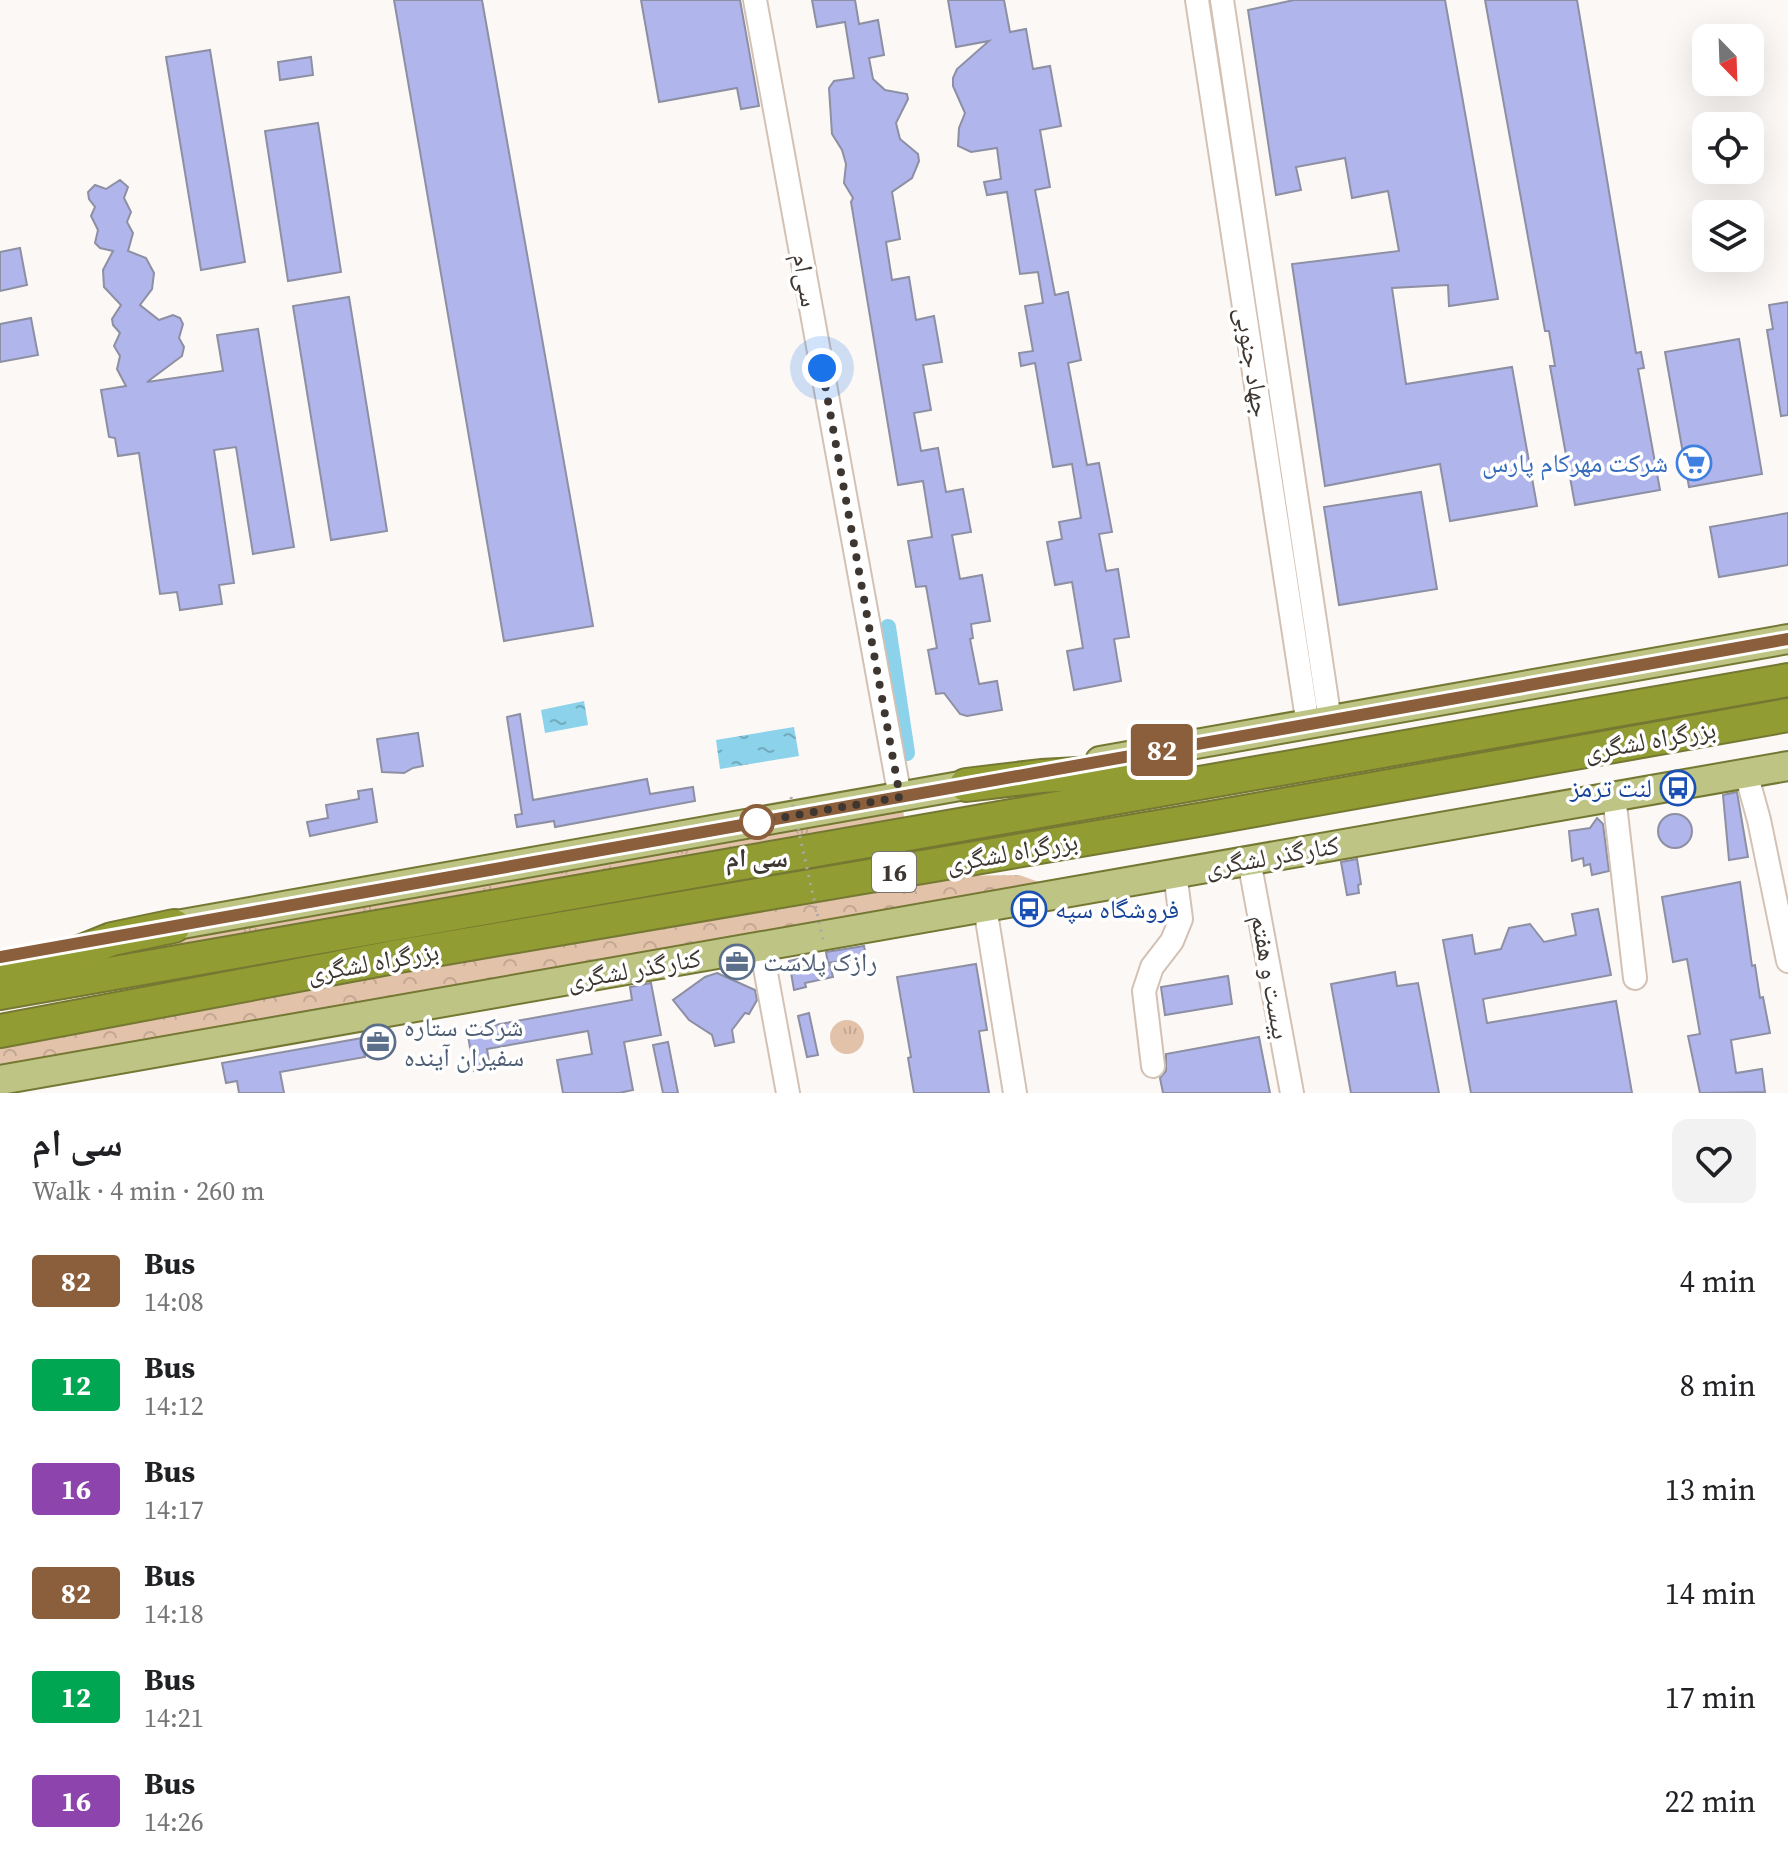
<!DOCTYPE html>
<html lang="en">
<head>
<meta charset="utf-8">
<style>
  :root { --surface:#fff; --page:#f2f2f2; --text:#202124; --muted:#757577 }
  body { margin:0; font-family:"Source Serif 4","Noto Naskh Arabic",serif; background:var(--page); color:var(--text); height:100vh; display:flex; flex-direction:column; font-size:30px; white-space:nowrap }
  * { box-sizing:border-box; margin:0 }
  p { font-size:26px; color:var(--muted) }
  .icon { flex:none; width:44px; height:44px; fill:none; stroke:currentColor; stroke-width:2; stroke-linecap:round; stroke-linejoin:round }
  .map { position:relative; height:1093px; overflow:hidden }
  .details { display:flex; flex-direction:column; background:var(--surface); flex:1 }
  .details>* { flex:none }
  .badge { padding:0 16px; border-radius:6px; font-size:28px; line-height:52px }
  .needle { width:52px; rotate:157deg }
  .fabs { position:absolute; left:1692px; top:24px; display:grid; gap:16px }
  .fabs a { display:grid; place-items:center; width:72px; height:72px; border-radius:16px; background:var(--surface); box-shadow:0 8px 32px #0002; font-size:40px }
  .you { position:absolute; width:40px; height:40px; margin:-20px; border:6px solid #fff; border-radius:50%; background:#1a73e8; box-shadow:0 0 0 12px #1a73e833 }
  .map>.badge { position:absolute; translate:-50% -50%; box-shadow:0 0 0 4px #fff }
  .round { display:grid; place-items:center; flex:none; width:84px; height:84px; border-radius:16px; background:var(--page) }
  .overview { display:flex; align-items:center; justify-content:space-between; height:136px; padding:0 32px }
  h1 { font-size:38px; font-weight:700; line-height:60px }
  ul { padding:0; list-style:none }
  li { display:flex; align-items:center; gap:24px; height:104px; padding:0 32px }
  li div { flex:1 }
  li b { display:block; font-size:30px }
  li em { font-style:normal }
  li .badge { min-width:88px; font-weight:700; text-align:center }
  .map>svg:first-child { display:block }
  .grass { fill:url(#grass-tufts) }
  .forest { fill:url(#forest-crowns) }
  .water { fill:url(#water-ripples) }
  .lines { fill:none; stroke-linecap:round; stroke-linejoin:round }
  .canal { stroke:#8bd2ea; stroke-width:16 }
  .building { fill:#b0b5ec; stroke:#8d8fa2; stroke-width:2 }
  .minor-casing { stroke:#d3c1b4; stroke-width:26 }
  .major-casing { stroke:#747832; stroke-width:32 }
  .highway-casing { stroke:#747832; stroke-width:36 }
  .minor { stroke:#fff; stroke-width:22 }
  .major { stroke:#bdc484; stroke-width:28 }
  .highway { stroke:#919c32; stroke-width:32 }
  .path-bridge { stroke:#ada8a4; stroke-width:3; stroke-dasharray:2 6; stroke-linecap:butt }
  .line-casing { stroke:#fff; stroke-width:18 }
  .line { stroke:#8b5e3c; stroke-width:12 }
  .walk { stroke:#3e3631; stroke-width:8; stroke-dasharray:0 14.4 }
  .stop-dot { fill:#fff; stroke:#8b5e3c; stroke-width:4 }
  .labels { text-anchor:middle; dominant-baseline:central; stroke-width:7; stroke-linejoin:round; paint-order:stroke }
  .shield { fill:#fff; stroke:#78726f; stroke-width:2 }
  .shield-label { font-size:24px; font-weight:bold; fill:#3e3631 }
  .street-label { font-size:26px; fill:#3e3631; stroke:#fff }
  .shop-label { font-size:26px; fill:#366cbe; stroke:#fff; text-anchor:end }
  .transit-label { font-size:26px; fill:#164399; stroke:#fff; text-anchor:end }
  .stop-label { font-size:26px; font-weight:bold; fill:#3e3631; stroke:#fff }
  .service-label { font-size:26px; fill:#4e5e75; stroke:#fff; text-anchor:start }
</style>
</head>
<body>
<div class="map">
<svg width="1788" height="1093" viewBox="0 0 1788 1093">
  <defs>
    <pattern id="grass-tufts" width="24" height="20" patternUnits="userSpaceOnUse" patternTransform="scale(2)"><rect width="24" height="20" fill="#e3c2aa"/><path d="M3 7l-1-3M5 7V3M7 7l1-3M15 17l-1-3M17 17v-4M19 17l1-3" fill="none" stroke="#c4a793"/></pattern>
    <pattern id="forest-crowns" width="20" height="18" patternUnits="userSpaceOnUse" patternTransform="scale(2)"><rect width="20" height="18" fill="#e3c2aa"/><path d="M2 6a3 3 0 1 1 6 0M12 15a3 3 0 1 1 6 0" fill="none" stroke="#c4a793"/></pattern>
    <pattern id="water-ripples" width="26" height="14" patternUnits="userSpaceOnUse" patternTransform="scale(2)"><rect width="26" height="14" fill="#8bd2ea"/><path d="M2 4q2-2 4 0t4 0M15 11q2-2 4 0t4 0" fill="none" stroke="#73abbe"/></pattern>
  </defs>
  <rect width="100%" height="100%" fill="#fcf8f6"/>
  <g class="grass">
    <polygon points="902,801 904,817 108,957 110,948"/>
    <circle cx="847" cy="1037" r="17"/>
  </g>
  <polygon class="forest" points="1019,875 1039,882 0,1066 0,1045 951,876"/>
  <g class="water">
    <polygon points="584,701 588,725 545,733 541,710"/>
    <polygon points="794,727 799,756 720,769 716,740"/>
  </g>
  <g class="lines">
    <polyline class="canal" points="888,627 907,753"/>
  </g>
  <g class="building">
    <polygon points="394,0 482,0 593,626 504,641"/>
    <polygon points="641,0 740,0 759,106 741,109 737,88 659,102"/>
    <polygon points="812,0 855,0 859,24 878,20 884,55 869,58 873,79 885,90 907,94 908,99 896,123 900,139 918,154 919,161 912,178 892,192 900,239 886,242 892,280 909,277 916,320 934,316 942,362 923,365 931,410 914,413 921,451 938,448 946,492 963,489 971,532 952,535 960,579 982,575 990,621 971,624 973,638 970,639 979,684 997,681 1002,710 967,716 960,714 944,693 936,694 928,650 937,648 926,586 916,587 908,541 932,537 923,481 898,485 851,202 853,198 844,183 846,164 842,150 832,134 829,88 834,81 854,78 845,22 817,27"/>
    <polygon points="948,0 1004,0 1010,32 1026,29 1033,69 1050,66 1061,126 1040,130 1050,187 1035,190 1055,295 1068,292 1081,360 1068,363 1087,465 1099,463 1112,532 1099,534 1106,571 1118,569 1129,637 1114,639 1121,681 1074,690 1067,651 1083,648 1072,582 1055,585 1047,542 1062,539 1059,522 1081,518 1072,464 1053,467 1035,363 1021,366 1019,353 1033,351 1025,306 1043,303 1038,272 1020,274 1007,192 987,195 984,182 1001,179 997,148 971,152 958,146 959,128 965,113 953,86 953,78 957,69 989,41 956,47"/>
    <polygon points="1294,0 1445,0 1498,299 1449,306 1448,285 1392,288 1406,384 1512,367 1537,506 1450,521 1440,464 1325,486 1292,264 1399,251 1388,191 1352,198 1345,158 1296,167 1301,190 1276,195 1248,10"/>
    <polygon points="1485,0 1577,0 1636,353 1641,352 1644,368 1638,369 1660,490 1575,505 1550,366 1555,366 1549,331 1545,331"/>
    <polygon points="210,50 245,262 201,270 166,57"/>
    <polygon points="311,57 313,75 280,80 278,62"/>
    <polygon points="318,123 341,272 288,281 265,131"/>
    <polygon points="120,180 128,187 124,198 131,212 127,222 133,233 128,251 146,258 154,273 152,289 140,305 159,320 173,315 180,318 183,324 179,338 184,347 182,356 147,382 223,371 217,335 258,329 294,547 253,554 236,447 214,450 234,583 219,585 222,604 180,610 177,592 160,594 139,453 118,456 115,438 109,437 101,390 126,386 117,369 120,356 114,346 120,333 113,325 112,319 121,305 104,287 103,270 113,251 100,248 95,243 98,230 91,216 95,207 89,199 88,192 95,185 106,189"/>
    <polygon points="20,248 27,285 0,291 0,252"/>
    <polygon points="349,297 387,531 331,540 293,306"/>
    <polygon points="1788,302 1788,415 1781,416 1767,330 1773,329 1769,305"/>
    <polygon points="31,318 38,355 0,362 0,324"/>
    <polygon points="1739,339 1762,474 1689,487 1665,352"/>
    <polygon points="1421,492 1437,589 1339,605 1324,507"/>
    <polygon points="1788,513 1788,565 1719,577 1710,527"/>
    <polygon points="520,714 533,800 647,779 650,794 693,787 695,801 555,827 554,821 517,827 515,815 522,814 507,717"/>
    <polygon points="418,733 423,766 413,768 404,773 382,772 377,739"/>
    <polygon points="372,789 377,822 310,836 307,822 328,818 326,805 359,799 358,791"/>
    <polygon points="1737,792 1748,857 1729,860 1723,795"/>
    <circle cx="1675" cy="831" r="17"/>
    <polygon points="1597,818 1603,824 1609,871 1592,875 1590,864 1584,866 1583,858 1572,861 1569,831 1590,828"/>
    <polygon points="1357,859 1361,884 1358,885 1359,893 1347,895 1341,862"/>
    <polygon points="1740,882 1752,966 1755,965 1760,998 1763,997 1770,1033 1731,1040 1736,1073 1762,1069 1765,1092 1700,1093 1688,1036 1700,1034 1687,959 1673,962 1662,897"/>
    <polygon points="1598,909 1611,975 1483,999 1487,1023 1616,1001 1632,1093 1471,1093 1443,940 1472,935 1475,954 1501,949 1509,928 1530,924 1544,942 1576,935 1572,914"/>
    <polygon points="864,946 866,957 828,963 826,952"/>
    <polygon points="802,958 804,970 830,965 833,977 805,983 806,987 794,990 789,961"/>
    <polygon points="976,964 987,1030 979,1031 989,1093 914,1093 908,1058 911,1057 897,977"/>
    <polygon points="1395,972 1397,986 1418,983 1439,1093 1351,1093 1331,984"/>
    <polygon points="717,973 755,990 757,1000 749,1014 745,1013 732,1030 734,1042 715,1046 712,1035 689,1020 673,1000 705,977"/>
    <polygon points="1228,976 1232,1004 1165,1015 1161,987"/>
    <polygon points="651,983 661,1035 624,1042 633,1090 619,1093 563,1093 557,1060 592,1054 588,1031 487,1049 490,1068 474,1071 467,1030 632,1000 630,987"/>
    <polygon points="809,1013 818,1055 807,1057 798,1016"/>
    <polygon points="1259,1037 1270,1093 1163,1093 1160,1078 1166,1071 1166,1054"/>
    <polygon points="362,1038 365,1057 280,1072 284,1093 239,1093 237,1081 226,1083 222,1063"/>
    <polygon points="668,1042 678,1093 663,1093 653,1045"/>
  </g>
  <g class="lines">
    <g class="minor-casing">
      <g id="minor">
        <polyline points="755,0 900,797"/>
        <polyline points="1197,0 1308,725"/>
        <polyline points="1222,0 1330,721"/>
        <polyline points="1746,773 1759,820 1788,961"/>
        <polyline points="1614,796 1635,978"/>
        <polyline points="1249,860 1292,1093"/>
        <polyline points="985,907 1015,1093"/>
        <polyline points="761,946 788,1093"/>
        <polyline points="1153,1066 1144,991 1152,967 1172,941 1181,919 1175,873"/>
      </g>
    </g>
    <g class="major-casing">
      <g id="major">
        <polyline points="1100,761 1788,639"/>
        <polyline points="154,929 988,781"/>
        <polyline points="0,1080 1788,766"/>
      </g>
    </g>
    <g class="highway-casing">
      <g id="highway">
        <polyline points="966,785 1041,776 1172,769"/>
        <polyline points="0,973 70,956 112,939 174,926"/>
        <path d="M0,993c596,-103 1191,-212 1788,-313"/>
        <polyline points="0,1031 399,956 1210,818 1788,715"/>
      </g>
    </g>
    <use href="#minor" class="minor"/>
    <use href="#major" class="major"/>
    <use href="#highway" class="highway"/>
    <polyline class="path-bridge" points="791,797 824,944"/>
  </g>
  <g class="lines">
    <g class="line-casing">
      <polyline id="line" points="0,957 1788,639"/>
    </g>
    <use href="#line" class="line"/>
    <polyline class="walk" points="757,822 900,797 822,368"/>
  </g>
  <defs>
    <g id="supermarket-ring" transform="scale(1.8)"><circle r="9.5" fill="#fff" stroke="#3f7fe0" stroke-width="1.5"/><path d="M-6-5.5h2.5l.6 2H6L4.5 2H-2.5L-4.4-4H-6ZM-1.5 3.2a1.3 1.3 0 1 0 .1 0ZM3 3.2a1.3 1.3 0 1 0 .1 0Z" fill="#3f7fe0"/></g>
    <g id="bus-ring" transform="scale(1.8)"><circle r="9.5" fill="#fff" stroke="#1a4fb4" stroke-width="1.5"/><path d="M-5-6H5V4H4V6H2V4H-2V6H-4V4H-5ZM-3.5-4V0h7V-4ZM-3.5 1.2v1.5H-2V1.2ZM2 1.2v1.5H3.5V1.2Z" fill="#1a4fb4"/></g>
    <g id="office-ring" transform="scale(1.8)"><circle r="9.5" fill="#fff" stroke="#5c6f8a" stroke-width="1.5"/><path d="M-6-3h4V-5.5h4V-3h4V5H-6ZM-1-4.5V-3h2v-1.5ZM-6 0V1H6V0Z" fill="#5c6f8a"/></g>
  </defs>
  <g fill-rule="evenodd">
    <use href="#supermarket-ring" x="1694" y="463"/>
    <use href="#bus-ring" x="1678" y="788"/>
    <use href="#bus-ring" x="1029" y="909"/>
    <use href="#office-ring" x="737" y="962"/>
    <use href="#office-ring" x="378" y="1042"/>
  </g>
  <circle class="stop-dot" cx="757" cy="822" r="16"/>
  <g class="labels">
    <rect class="shield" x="872" y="852" width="44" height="40" rx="6"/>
    <g class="shield-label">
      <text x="894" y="872">16</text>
    </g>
    <g class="street-label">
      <text transform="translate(806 280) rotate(80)">سی‌ام</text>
      <text transform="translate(1253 362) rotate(81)">جهاد جنوبی</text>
      <text transform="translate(1650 740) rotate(-10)">بزرگراه لشگری</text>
      <text transform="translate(1012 852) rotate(-10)">بزرگراه لشگری</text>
      <text transform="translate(1272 856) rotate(-10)">کنارگذر لشگری</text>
      <text transform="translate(373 962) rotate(-10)">بزرگراه لشگری</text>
      <text transform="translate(634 969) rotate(-10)">کنارگذر لشگری</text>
      <text transform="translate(1271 977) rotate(80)">بیست و هفتم</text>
    </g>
    <g class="shop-label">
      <text x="1668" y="463">شرکت مهرکام پارس</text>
    </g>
    <g class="transit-label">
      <text x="1652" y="788">لنت ترمز</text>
      <text x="1055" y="909" text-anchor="start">فروشگاه سپه</text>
    </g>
    <g class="stop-label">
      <text x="757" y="858">سی ام</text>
    </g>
    <g class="service-label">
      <text x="763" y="962">رازک پلاست</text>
      <text x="404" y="1027">شرکت ستاره<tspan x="404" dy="30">سفیران آینده</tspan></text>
    </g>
  </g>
</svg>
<div class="fabs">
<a><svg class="needle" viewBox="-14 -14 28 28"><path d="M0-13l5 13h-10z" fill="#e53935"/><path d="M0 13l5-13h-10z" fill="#757577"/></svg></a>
<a><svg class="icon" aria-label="locate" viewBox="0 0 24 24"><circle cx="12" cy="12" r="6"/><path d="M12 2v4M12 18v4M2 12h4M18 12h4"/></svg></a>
<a><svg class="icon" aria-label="layers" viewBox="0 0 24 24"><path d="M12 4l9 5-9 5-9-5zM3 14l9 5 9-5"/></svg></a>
</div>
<div class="you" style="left:822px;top:368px"></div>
<b class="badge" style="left:1162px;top:750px;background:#8b5e3c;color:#fff">82</b>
</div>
<section class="details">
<div class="overview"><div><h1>سی ام</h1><p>Walk · 4 min · 260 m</p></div><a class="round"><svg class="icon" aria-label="heart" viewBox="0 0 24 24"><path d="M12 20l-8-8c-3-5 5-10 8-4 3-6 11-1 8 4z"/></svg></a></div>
<ul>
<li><span class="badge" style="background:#8b5e3c;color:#fff">82</span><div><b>Bus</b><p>14:08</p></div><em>4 min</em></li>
<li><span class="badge" style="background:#00a651;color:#fff">12</span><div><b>Bus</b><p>14:12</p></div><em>8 min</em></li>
<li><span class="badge" style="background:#8e44ad;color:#fff">16</span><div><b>Bus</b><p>14:17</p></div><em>13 min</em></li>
<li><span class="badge" style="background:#8b5e3c;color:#fff">82</span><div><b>Bus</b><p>14:18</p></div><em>14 min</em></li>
<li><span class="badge" style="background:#00a651;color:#fff">12</span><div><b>Bus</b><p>14:21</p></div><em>17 min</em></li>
<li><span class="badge" style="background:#8e44ad;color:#fff">16</span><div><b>Bus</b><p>14:26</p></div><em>22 min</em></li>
</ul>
</section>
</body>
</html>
